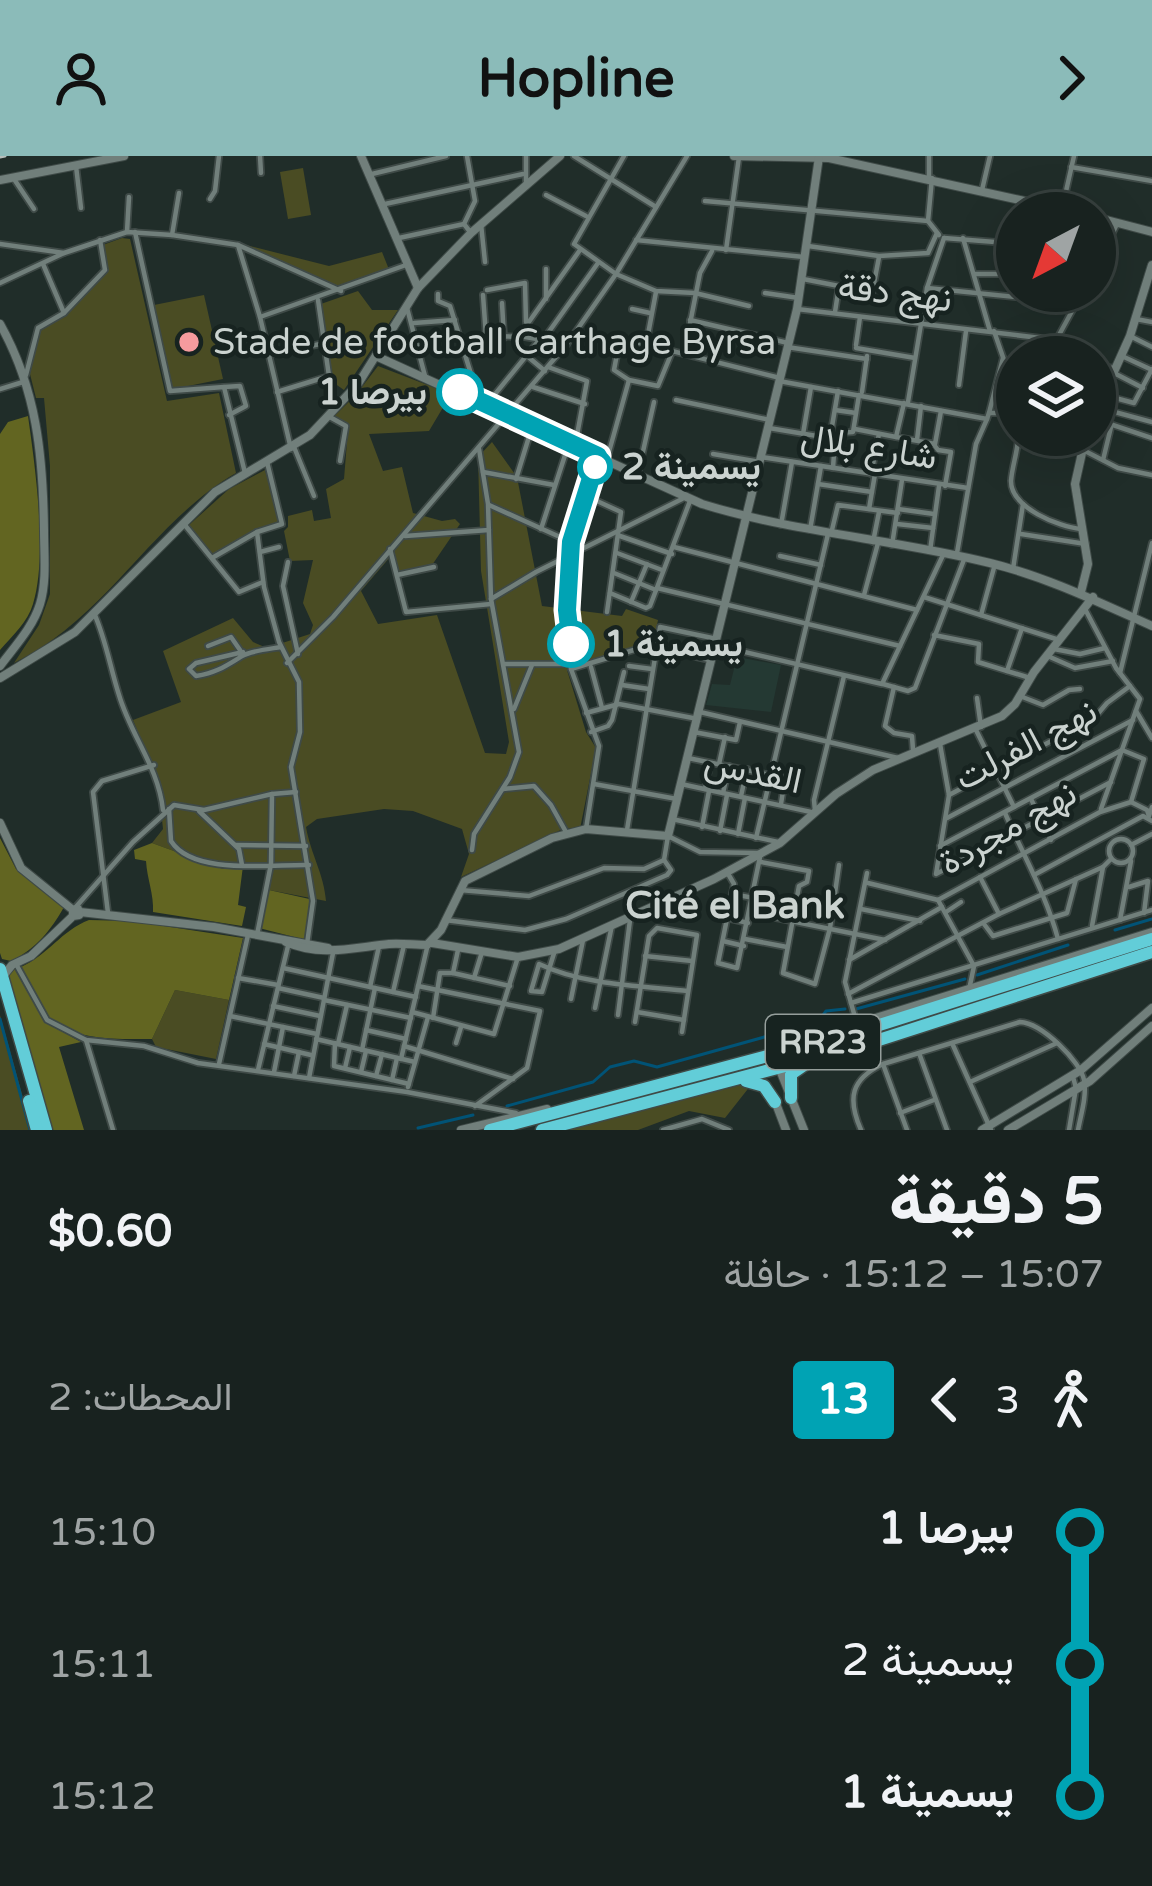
<!DOCTYPE html>
<html lang="ar">
<head>
<meta charset="utf-8">
<style>
  :root { --surface:#18221f; --page:#212a28; --text:#f1f3f6; --muted:#9fa4a4; --line:#363f3d; --accent:#8bbbb9 }
  body { margin:0; font-family:"Varela Round",Vazirmatn,sans-serif; background:var(--page); color:var(--text); direction:rtl; height:100vh; display:flex; flex-direction:column; font-size:45px; white-space:nowrap }
  * { box-sizing:border-box; margin:0 }
  p { font-size:39px; color:var(--muted) }
  .icon { flex:none; width:66px; height:66px; fill:none; stroke:currentColor; stroke-width:2; stroke-linecap:round; stroke-linejoin:round }
  .map { position:relative; height:974px; overflow:hidden; direction:ltr }
  .sheet { display:flex; flex-direction:column; background:var(--surface); flex:1 }
  .sheet>* { flex:none }
  .badge { padding:0 24px; border-radius:9px; font-size:42px; line-height:78px }
  .needle { width:78px; rotate:221deg }
  .buttons { position:absolute; left:996px; top:36px; display:grid; gap:24px }
  .buttons a { display:grid; place-items:center; width:120px; height:120px; border-radius:50%; background:var(--surface); box-shadow:0 12px 48px #0002,0 0 0 3px var(--line); font-size:60px }
  .map>.badge { position:absolute; translate:-50% -50%; box-shadow:0 0 0 6px #fff }
  .legs { display:flex; align-items:center; gap:18px; height:132px; padding:0 48px; font-size:39px }
  .legs p { margin-inline-start:auto }
  .head { display:flex; align-items:center; justify-content:space-between; height:204px; padding:0 48px }
  h1 { font-size:66px; font-weight:800; line-height:90px }
  ul { padding:0 48px; list-style:none }
  li { display:flex; align-items:center; gap:42px; height:132px; font-size:45px }
  li i { display:grid; place-items:center; width:18px; height:100%; margin:0 15px; background:currentColor }
  li i::after { content:''; width:30px; height:30px; margin:-15px; border:9px solid; border-radius:50%; background:var(--surface) }
  li p { margin-inline-start:auto }
  li:first-child i { background:linear-gradient(#0000 50%,currentColor 0) }
  li:last-child i { background:linear-gradient(currentColor 50%,#0000 0) }
  header { display:flex; justify-content:space-between; align-items:center; height:156px; padding:0 48px; background:var(--accent); color:#111; font-size:54px; font-weight:800 }
  .map>svg:first-child { display:block }
  .built { fill:#243933 }
  .green { fill:#4a4c23 }
  .forest { fill:#626521 }
  .lines { fill:none; stroke-linecap:round; stroke-linejoin:round }
  .stream { stroke:#015376; stroke-width:3 }
  .street-casing { stroke:#3f4a47; stroke-width:8 }
  .secondary-casing { stroke:#3f4a47; stroke-width:10 }
  .highway-casing { stroke:#3f4a47; stroke-width:15 }
  .street { stroke:#717f7b; stroke-width:4.5 }
  .secondary { stroke:#717f7b; stroke-width:8 }
  .highway { stroke:#62cdd8; stroke-width:12 }
  .tram { stroke:#b7bfbc; stroke-width:3 }
  .line-1-casing { stroke:#fff; stroke-width:27 }
  .line-1 { stroke:#00a3b4; stroke-width:18 }
  .poi-dot { fill:#f59b9e; stroke:#172320; stroke-width:4.5 }
  .stop-1-dot { fill:#fff; stroke:#00a3b4; stroke-width:6 }
  .labels { text-anchor:middle; dominant-baseline:central; stroke-width:9; stroke-linejoin:round; paint-order:stroke }
  .shield { fill:#172320; stroke:#959e9b; stroke-width:3 }
  .shield-label { font-size:33px; font-weight:bold; fill:#cbd3d0 }
  .street-label { font-size:36px; fill:#cbd3d0; stroke:#172320 }
  .poi-label { font-size:36px; fill:#cbd3d0; stroke:#172320; text-anchor:start }
  .stop-label { font-size:36px; font-weight:bold; fill:#cbd3d0; stroke:#172320; text-anchor:start }
  .neighbourhood-label { font-size:39px; font-weight:bold; fill:#cbd3d0; stroke:#172320 }
</style>
</head>
<body>
<header><svg class="icon" aria-label="forward" viewBox="0 0 24 24"><path d="M9 5l7 7-7 7"/></svg>Hopline<svg class="icon" aria-label="person" viewBox="0 0 24 24"><circle cx="12" cy="8" r="4"/><path d="M4 21q1-7 8-7t8 7"/></svg></header>
<div class="map">
<svg width="1152" height="974" viewBox="0 0 1152 974">
  <rect width="100%" height="100%" fill="#202d29"/>
  <polygon class="built" points="737,501 781,509 771,556 706,549 712,528 730,529"/>
  <g class="green">
    <polygon points="303,12 311,59 288,63 280,16"/>
    <path d="M122,82l8,1 37,162 52,-8 17,80c-86,50 -128,144 -222,190l25,-38 11,-31v-128l-6,-68h-8l-6,-24 2,-25 8,-20 24,-13 42,-42 -6,-28z"/>
    <polygon points="238,87 329,110 382,96 390,116 339,135 238,92"/>
    <polygon points="358,135 372,154 398,154 344,234 334,227 318,149"/>
    <polygon points="204,139 223,223 173,233 154,149"/>
    <path d="M378,210l73,28 -22,37 -60,3 14,37 19,-4 11,46 29,8 13,-2 5,5 -30,44 -33,5 -6,-17 -30,35 17,33 59,-9 48,138 21,1 3,-12 -28,-171 -3,-114 14,-15 25,35 25,129 80,10 4,-7 32,11 -5,24c-19,0 -63,19 -86,26l19,62 10,16 -16,81 -15,-1 -104,49 8,-23 -7,-25 -49,-18 -29,-2 -67,10 -11,8c5,28 18,47 20,74l-57,-11 2,-24 -48,3 -71,-26 11,-14 -5,-47 -25,-62 48,-18 -18,-51 70,-33 20,24 14,6 43,-14 3,-9 -10,-22 10,-43 -23,1 -6,-30 4,-4v-11l24,-6 2,11 17,-3 -5,-29 18,-10 4,-50 -18,-9 25,-24z"/>
    <polygon points="265,314 280,366 211,399 189,369 229,333"/>
    <polygon points="175,834 229,844 216,903 156,891 152,883"/>
    <polygon points="0,859 32,974 0,974"/>
    <polygon points="744,928 751,929 725,962 689,955 638,974 568,974"/>
  </g>
  <g class="forest">
    <path d="M28,260c7,50 20,140 5,188 -5,18 -21,32 -33,46v-216l8,-12z"/>
    <path d="M0,682l16,31 48,38c-13,23 -28,42 -53,54l-9,-2 -2,-6z"/>
    <path d="M152,687l71,26 20,-3 -5,39 8,2 -4,19 -89,-14c1,-18 -6,-33 -7,-51l-11,-2 -1,-9z"/>
    <polygon points="269,734 314,744 310,785 259,772"/>
    <path d="M89,764l42,1 112,17 -14,62 -54,-10 -23,49c-34,0 -86,3 -109,-28 -10,-13 -15,-30 -22,-44 27,-12 41,-37 68,-47z"/>
    <polygon points="14,812 45,866 81,886 59,891 84,974 50,974 7,817"/>
  </g>
  <g class="lines">
    <g class="stream">
      <polyline points="1115,774 1152,763"/>
      <polyline points="977,819 1068,789"/>
      <polyline points="856,853 965,823"/>
      <polyline points="0,863 30,974"/>
      <polyline points="507,950 593,926 610,911 634,905 657,911 818,866 826,855 845,853"/>
      <polyline points="418,972 473,959"/>
    </g>
    <g class="street-casing">
      <g id="street">
        <polyline points="260,0 261,17"/>
        <polyline points="467,0 475,45 464,68 471,77"/>
        <polyline points="574,0 656,51"/>
        <polyline points="624,0 574,88 616,118 656,135 695,137 749,150"/>
        <polyline points="929,0 929,22"/>
        <polyline points="76,10 81,52"/>
        <polyline points="1071,11 1152,25"/>
        <polyline points="372,18 446,0"/>
        <polyline points="932,22 928,65 939,79"/>
        <polyline points="14,23 34,53"/>
        <polyline points="526,30 526,0"/>
        <polyline points="982,34 990,0"/>
        <polyline points="546,39 586,60"/>
        <polyline points="210,43 215,35 219,0"/>
        <polyline points="705,45 928,65"/>
        <polyline points="385,48 523,18"/>
        <polyline points="1062,53 1074,0"/>
        <polyline points="481,68 485,106"/>
        <polyline points="127,76 129,41"/>
        <polyline points="135,76 170,235 224,231 245,317"/>
        <polyline points="172,79 179,37"/>
        <polyline points="399,82 464,68"/>
        <polyline points="944,82 995,86"/>
        <polyline points="963,82 990,175"/>
        <polyline points="636,84 804,101"/>
        <polyline points="0,88 64,97 127,76 172,79 238,89 341,135"/>
        <polyline points="238,89 260,161 291,293"/>
        <polyline points="808,90 879,100 928,97 937,77"/>
        <polyline points="726,94 739,1"/>
        <polyline points="43,108 64,157"/>
        <polyline points="1095,113 1116,70"/>
        <polyline points="975,118 1017,118"/>
        <polyline points="803,123 839,130 835,156"/>
        <polyline points="0,127 64,97"/>
        <polyline points="927,132 1075,147"/>
        <polyline points="487,134 525,127 526,166"/>
        <polyline points="765,137 799,142"/>
        <polyline points="438,138 438,145 450,150 479,244"/>
        <polyline points="483,139 486,180 525,181 567,188"/>
        <polyline points="546,143 546,113"/>
        <polyline points="871,143 879,101"/>
        <polyline points="502,147 504,182"/>
        <polyline points="407,152 425,220"/>
        <polyline points="632,153 650,157"/>
        <polyline points="797,153 1057,184"/>
        <polyline points="260,161 406,109"/>
        <polyline points="1136,163 1152,166"/>
        <polyline points="690,164 788,187"/>
        <polyline points="414,167 455,164"/>
        <polyline points="526,170 580,94"/>
        <polyline points="994,175 1017,242"/>
        <polyline points="1130,180 1152,191"/>
        <polyline points="543,184 598,107"/>
        <polyline points="646,189 656,136"/>
        <polyline points="856,189 860,161"/>
        <polyline points="787,191 867,203"/>
        <polyline points="856,192 915,202"/>
        <polyline points="672,196 658,230 629,224 614,214 620,182 780,222"/>
        <polyline points="1051,197 1063,201"/>
        <polyline points="272,198 325,187"/>
        <polyline points="684,198 700,117 712,95"/>
        <polyline points="527,200 545,215"/>
        <polyline points="1047,201 1083,135"/>
        <polyline points="1124,201 1152,214"/>
        <polyline points="1095,209 1113,212"/>
        <polyline points="548,211 587,225 575,290"/>
        <polyline points="1116,218 1143,232"/>
        <polyline points="26,219 38,172 64,157 105,114 100,84"/>
        <polyline points="779,225 987,263 989,257 1017,257"/>
        <polyline points="959,229 966,175"/>
        <polyline points="224,231 240,230 246,250 229,259"/>
        <polyline points="533,231 585,248"/>
        <polyline points="0,233 23,226"/>
        <polyline points="277,236 329,220 318,144"/>
        <polyline points="862,236 867,200"/>
        <polyline points="1104,239 1134,247 1152,213"/>
        <polyline points="676,244 770,264"/>
        <polyline points="908,246 927,132 944,82"/>
        <polyline points="904,247 896,281 935,288 941,255"/>
        <polyline points="487,248 540,183"/>
        <polyline points="1100,252 1152,266"/>
        <polyline points="835,254 856,257"/>
        <polyline points="989,257 1003,202"/>
        <polyline points="328,260 346,270 340,305"/>
        <polyline points="1095,263 1152,282"/>
        <polyline points="769,272 835,283 833,312"/>
        <polyline points="855,273 896,281"/>
        <polyline points="803,278 811,231"/>
        <polyline points="830,282 838,235"/>
        <polyline points="835,283 839,277 853,276 859,239"/>
        <polyline points="917,284 921,250"/>
        <path d="M1018,284c-1,14 -6,27 -7,41 0,27 48,46 70,48"/>
        <polyline points="935,290 938,294 951,296 945,330"/>
        <polyline points="294,291 314,340"/>
        <polyline points="1085,295 1118,312 1152,319"/>
        <polyline points="713,298 760,306"/>
        <polyline points="761,301 968,332"/>
        <polyline points="607,303 629,224"/>
        <polyline points="1103,304 1111,271"/>
        <polyline points="483,316 554,329"/>
        <polyline points="638,318 654,246"/>
        <polyline points="871,318 879,278"/>
        <polyline points="516,323 532,271"/>
        <polyline points="818,328 872,336"/>
        <polyline points="586,340 621,356 607,456"/>
        <polyline points="489,349 571,386 567,455 571,513 599,590 586,673"/>
        <polyline points="869,353 875,318"/>
        <polyline points="898,353 934,358"/>
        <polyline points="184,368 239,436 263,426"/>
        <polyline points="897,368 933,372"/>
        <polyline points="781,369 792,306"/>
        <polyline points="541,373 569,287"/>
        <polyline points="810,374 821,310"/>
        <polyline points="257,376 264,431 279,486 299,526 300,576 291,611 313,745 307,788"/>
        <polyline points="831,378 838,349 898,357"/>
        <polyline points="1021,378 1086,388"/>
        <polyline points="405,380 489,374"/>
        <polyline points="620,380 672,398"/>
        <polyline points="571,386 598,300"/>
        <polyline points="873,386 879,356"/>
        <polyline points="892,389 902,324"/>
        <polyline points="674,391 917,454"/>
        <polyline points="390,393 406,456 491,448"/>
        <polyline points="930,395 939,330"/>
        <polyline points="260,396 279,391"/>
        <polyline points="617,397 662,414"/>
        <polyline points="957,397 976,288 987,263"/>
        <polyline points="780,400 821,409"/>
        <polyline points="212,402 257,376 282,368 267,306"/>
        <polyline points="288,406 283,430 298,498"/>
        <polyline points="1013,413 1023,348"/>
        <polyline points="614,417 656,434"/>
        <polyline points="397,419 434,411"/>
        <polyline points="657,432 900,490"/>
        <polyline points="610,437 646,452 650,450 690,345"/>
        <polyline points="864,439 878,387"/>
        <polyline points="924,441 1056,483"/>
        <polyline points="491,443 536,416 682,343"/>
        <polyline points="631,446 647,408"/>
        <polyline points="1085,453 1116,512 1140,543 1101,653"/>
        <path d="M94,457c12,27 16,54 25,82 12,41 39,71 44,115"/>
        <polyline points="981,459 995,408"/>
        <polyline points="934,479 979,488 978,506 1030,522"/>
        <polyline points="715,489 882,528 944,397"/>
        <polyline points="208,490 231,481 240,494"/>
        <polyline points="1054,493 1080,498 1105,492"/>
        <path d="M243,496l-47,11 -7,6 7,7c20,-3 30,-10 46,-20 8,-5 27,-7 39,-9"/>
        <polyline points="1050,501 1075,512 1113,505"/>
        <polyline points="287,507 333,461 567,188 616,118 687,0"/>
        <polyline points="505,508 571,508"/>
        <polyline points="629,510 652,513"/>
        <polyline points="591,511 602,552"/>
        <polyline points="571,513 647,490 710,504"/>
        <polyline points="1007,515 1022,472"/>
        <polyline points="1120,517 1152,387"/>
        <polyline points="883,528 908,535 915,532 965,401"/>
        <polyline points="622,529 649,533"/>
        <polyline points="894,531 885,570 894,577 912,580 913,594"/>
        <polyline points="1020,540 1043,549 1069,534 1080,533"/>
        <polyline points="977,542 981,571"/>
        <polyline points="514,553 532,509"/>
        <polyline points="1136,555 1152,582"/>
        <polyline points="700,556 898,602"/>
        <polyline points="586,557 619,548 698,563"/>
        <polyline points="1090,567 1107,547 1130,530"/>
        <polyline points="976,574 1014,651"/>
        <polyline points="591,576 608,570 612,564 624,516"/>
        <polyline points="694,576 736,584 740,566"/>
        <polyline points="940,588 949,639 936,718 1111,626"/>
        <polyline points="688,602 785,622 781,648"/>
        <polyline points="719,608 725,581"/>
        <polyline points="594,628 677,643"/>
        <polyline points="681,628 811,656"/>
        <polyline points="503,633 534,630 551,649 566,676"/>
        <polyline points="705,633 710,609"/>
        <polyline points="723,637 729,610"/>
        <polyline points="949,639 1057,582"/>
        <polyline points="741,640 747,613"/>
        <polyline points="1031,643 1051,684"/>
        <path d="M169,653l2,32c22,35 101,23 138,24"/>
        <polyline points="199,655 239,693 242,709"/>
        <polyline points="815,655 814,644 844,520"/>
        <path d="M1005,657c18,42 41,81 53,126"/>
        <polyline points="947,662 1133,564"/>
        <polyline points="672,663 778,686"/>
        <polyline points="702,671 709,635"/>
        <polyline points="627,674 660,471 717,483"/>
        <polyline points="720,675 727,639"/>
        <polyline points="738,678 745,642"/>
        <polyline points="756,682 828,378"/>
        <circle cx="1121" cy="695" r="12"/>
        <polyline points="236,689 306,690"/>
        <polyline points="1131,689 1152,678"/>
        <polyline points="940,690 1122,594 1144,603 1131,646"/>
        <polyline points="472,694 474,678 510,621 519,596 491,443 488,348 479,293"/>
        <polyline points="761,706 809,715 807,726 799,730 783,817 815,828 830,772 839,709"/>
        <polyline points="727,716 734,728 718,807 737,812 761,696"/>
        <polyline points="1034,719 1143,660 1152,665"/>
        <polyline points="980,721 999,758"/>
        <polyline points="868,727 938,744"/>
        <polyline points="1129,731 1148,725 1144,757"/>
        <polyline points="460,734 529,740 604,712 644,713 664,704 668,680 700,696 758,697"/>
        <polyline points="732,738 754,742"/>
        <polyline points="938,744 1100,656 1131,646 1147,654 1149,660 1152,651"/>
        <polyline points="938,744 974,810 969,834"/>
        <polyline points="74,753 133,686 174,649 204,654 272,638"/>
        <polyline points="861,753 920,765"/>
        <polyline points="946,756 961,746"/>
        <polyline points="108,757 93,636 102,625 154,609"/>
        <polyline points="751,757 885,784"/>
        <polyline points="727,762 748,767"/>
        <polyline points="445,764 525,774 566,763 667,719 671,714 664,704"/>
        <polyline points="1120,764 1131,705"/>
        <polyline points="984,768 993,780 1067,757 1076,723"/>
        <polyline points="1092,770 1103,711"/>
        <polyline points="257,779 271,708 272,638 296,636"/>
        <polyline points="745,783 787,791"/>
        <polyline points="723,785 744,790"/>
        <path d="M555,794l-13,42 -11,-1 8,-27c44,21 101,22 149,27"/>
        <polyline points="645,800 692,805"/>
        <polyline points="849,804 942,751"/>
        <polyline points="16,808 47,864 86,884 144,890 198,907 407,936 516,957"/>
        <polyline points="283,812 416,841"/>
        <polyline points="453,817 510,830"/>
        <polyline points="453,817 458,794"/>
        <polyline points="238,822 278,829"/>
        <polyline points="474,822 482,796"/>
        <polyline points="418,830 540,855 527,912 475,950"/>
        <polyline points="370,831 379,790"/>
        <polyline points="278,832 324,842"/>
        <polyline points="393,836 404,789"/>
        <polyline points="848,838 999,758 1103,711 1111,703"/>
        <polyline points="571,843 583,784"/>
        <polyline points="324,844 411,862"/>
        <polyline points="851,847 1152,754"/>
        <polyline points="273,850 320,860"/>
        <polyline points="595,852 612,769"/>
        <polyline points="412,856 494,878 518,801"/>
        <polyline points="637,856 684,864"/>
        <polyline points="618,859 630,764"/>
        <polyline points="230,860 317,878"/>
        <polyline points="433,862 440,817 453,817"/>
        <polyline points="635,866 649,780 657,772 697,779 682,876"/>
        <polyline points="857,868 845,826 867,717"/>
        <polyline points="366,874 406,883"/>
        <polyline points="316,883 415,906"/>
        <polyline points="86,884 113,974"/>
        <polyline points="335,887 334,910 409,928"/>
        <polyline points="456,887 461,871"/>
        <polyline points="952,887 991,974"/>
        <polyline points="264,888 311,899"/>
        <polyline points="338,888 347,849"/>
        <polyline points="404,890 513,923"/>
        <polyline points="362,894 375,832"/>
        <polyline points="919,897 947,974"/>
        <polyline points="401,903 427,792"/>
        <polyline points="219,908 248,779"/>
        <polyline points="883,908 907,974"/>
        <polyline points="345,912 350,891"/>
        <polyline points="258,914 289,786"/>
        <polyline points="274,916 283,871"/>
        <polyline points="361,916 366,895"/>
        <polyline points="294,920 299,896"/>
        <polyline points="376,920 382,898"/>
        <polyline points="309,922 333,797"/>
        <polyline points="392,924 397,902"/>
        <polyline points="970,926 1057,887"/>
        <polyline points="408,931 428,861"/>
        <polyline points="900,957 934,944"/>
        <polyline points="663,974 702,963 729,974"/>
        <path d="M861,974c-14,-32 -10,-51 22,-66l137,-42c22,1 61,40 64,58 3,16 -3,34 -6,50"/>
        <polyline points="1069,974 1076,932 1073,921"/>
      </g>
    </g>
    <g class="secondary-casing">
      <g id="secondary">
        <polyline points="361,0 418,132"/>
        <polyline points="734,0 829,2 1079,57"/>
        <polyline points="0,24 124,0"/>
        <polyline points="1095,61 1152,76"/>
        <path d="M0,168c37,66 43,132 44,206 0,24 3,51 -4,74 -7,23 -25,42 -40,62"/>
        <path d="M378,201l324,147c94,29 192,35 288,59 57,14 108,39 162,63"/>
        <polyline points="1095,258 1130,180 1152,109"/>
        <polyline points="1081,436 1088,408 1075,328 1086,279"/>
        <polyline points="0,522 75,476 215,336 310,279 358,228 418,132 471,77 560,0"/>
        <polyline points="0,667 21,712 73,754"/>
        <polyline points="80,756 214,771 328,792"/>
        <path d="M286,786c35,15 65,6 103,2 13,-1 25,1 38,1l14,-15 24,-49 87,-43 34,-9 82,7 129,-527 22,-152"/>
        <polyline points="432,787 518,801 559,793 714,723 780,687 836,638 873,614 1002,560 1015,548 1034,516 1093,441"/>
        <polyline points="4,819 12,809 31,800 73,760 73,754 78,753 79,759 73,760"/>
        <polyline points="805,884 1152,776"/>
        <polyline points="778,909 804,974"/>
        <polyline points="775,945 786,974"/>
        <polyline points="461,974 547,953"/>
        <polyline points="982,974 1081,914 1152,852"/>
        <polyline points="1008,974 1090,925 1152,870"/>
      </g>
    </g>
    <g class="highway-casing">
      <g id="highway">
        <polyline points="0,813 46,974"/>
        <polyline points="746,925 764,930 775,946"/>
        <polyline points="791,942 791,918 804,909"/>
        <polyline points="29,945 37,974"/>
        <polyline points="490,974 854,877 1152,783"/>
        <polyline points="542,974 857,891 1152,796"/>
      </g>
    </g>
    <use href="#street" class="street"/>
    <use href="#secondary" class="secondary"/>
    <use href="#highway" class="highway"/>
    <polyline class="tram" points="0,1 5,0"/>
  </g>
  <g class="lines">
    <g class="line-1-casing">
      <polyline id="line-1" points="460,236 598,300 571,386 567,454 571,488"/>
    </g>
    <use href="#line-1" class="line-1"/>
  </g>
  <circle class="poi-dot" cx="189" cy="186" r="12"/>
  <g class="stop-1-dot">
    <circle cx="460" cy="236" r="21"/>
    <circle cx="595" cy="311" r="15"/>
    <circle cx="571" cy="488" r="21"/>
  </g>
  <g class="labels">
    <rect class="shield" x="766" y="859" width="114" height="54" rx="9"/>
    <g class="shield-label">
      <text x="823" y="886">RR23</text>
    </g>
    <g class="street-label">
      <text transform="translate(895 137) rotate(7)">نهج دقة</text>
      <text transform="translate(869 291) rotate(9)">شارع بلال</text>
      <text transform="translate(1026 589) rotate(-28)">نهج الفرلت</text>
      <text transform="translate(753 616) rotate(12)">القدس</text>
      <text transform="translate(1008 672) rotate(-30)">نهج مجردة</text>
    </g>
    <g class="poi-label">
      <text x="213" y="186">Stade de football Carthage Byrsa</text>
    </g>
    <g class="stop-label">
      <text x="427" y="236" text-anchor="end">بيرصا 1</text>
      <text x="622" y="311">يسمينة 2</text>
      <text x="604" y="488">يسمينة 1</text>
    </g>
    <g class="neighbourhood-label">
      <text x="735" y="749">Cité el Bank</text>
    </g>
  </g>
</svg>
<div class="buttons">
<a><svg class="needle" viewBox="-14 -14 28 28"><path d="M0-13l5 13h-10z" fill="#e53935"/><path d="M0 13l5-13h-10z" fill="#9fa4a4"/></svg></a>
<a><svg class="icon" aria-label="layers" viewBox="0 0 24 24"><path d="M12 4l9 5-9 5-9-5zM3 14l9 5 9-5"/></svg></a>
</div>
</div>
<section class="sheet">
<div class="head"><div><h1>5 دقيقة</h1><p>15:07 – 15:12 · حافلة</p></div><b>$0.60</b></div>
<div class="legs"><svg class="icon" aria-label="walk" viewBox="0 0 24 24"><circle cx="13" cy="4" r="2"/><path d="M13 8l-2 6 4 7M11 14l-3 7M7 12l3-4h3l4 4"/></svg>3<svg class="icon" aria-label="back" viewBox="0 0 24 24"><path d="M15 5l-7 7 7 7"/></svg><b class="badge" style="background:#00a3b4;color:#fff">13</b><p>المحطات: 2</p></div>
<ul>
<li><i style="color:#00a3b4"></i><b>بيرصا 1</b><p>15:10</p></li>
<li><i style="color:#00a3b4"></i><span>يسمينة 2</span><p>15:11</p></li>
<li><i style="color:#00a3b4"></i><b>يسمينة 1</b><p>15:12</p></li>
</ul>
</section>
</body>
</html>
